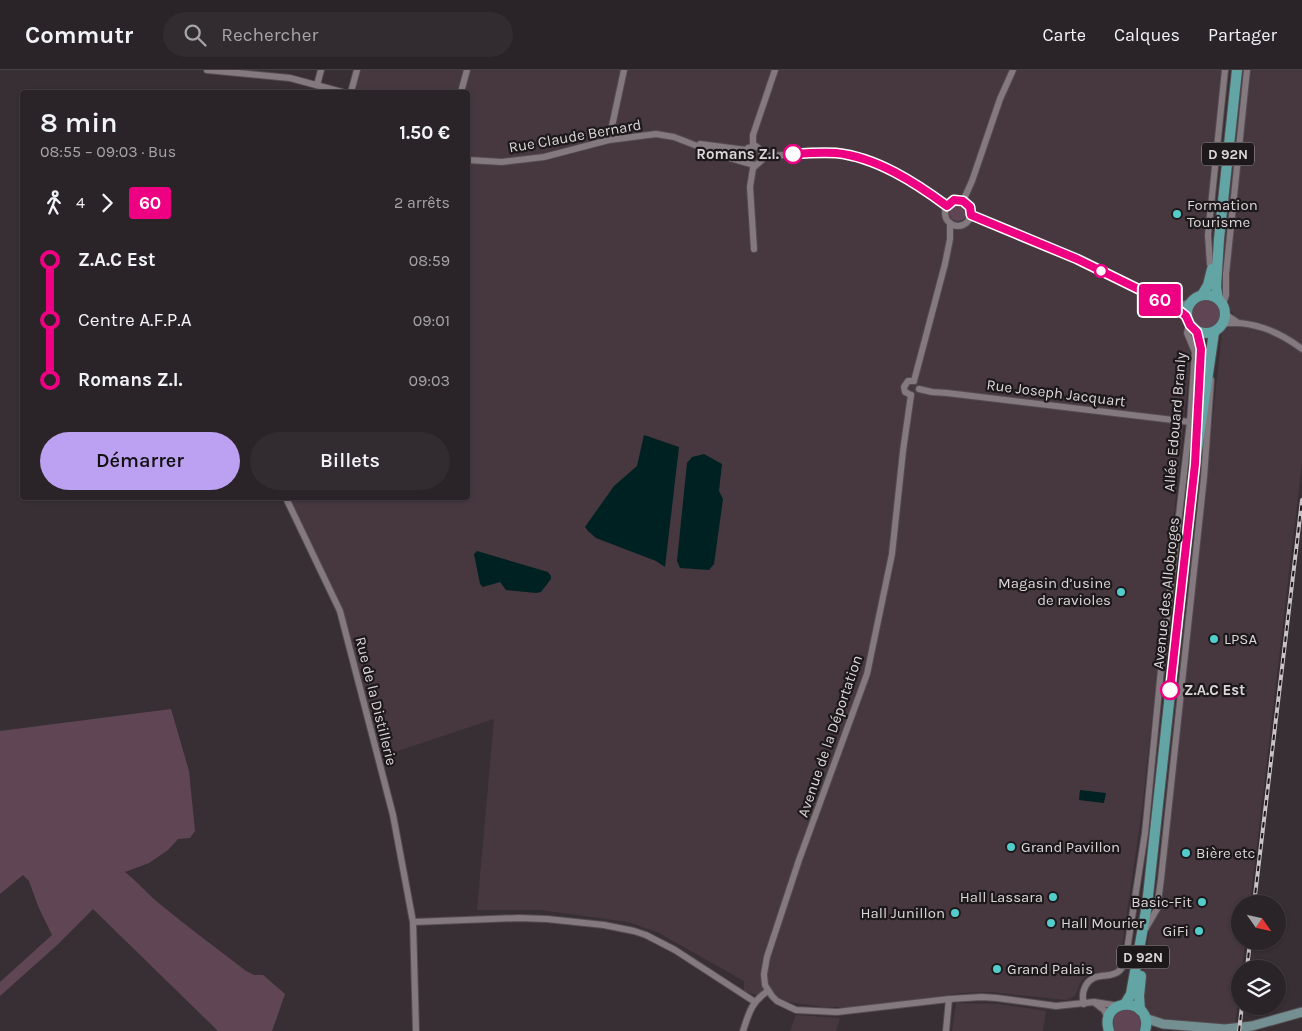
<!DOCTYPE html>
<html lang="fr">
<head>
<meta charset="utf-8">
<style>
  :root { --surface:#2a2327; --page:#322b2f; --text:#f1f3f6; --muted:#a5a4a7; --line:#464044; --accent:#bca0f2 }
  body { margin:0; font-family:Karla,sans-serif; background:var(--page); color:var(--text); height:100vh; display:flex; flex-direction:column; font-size:19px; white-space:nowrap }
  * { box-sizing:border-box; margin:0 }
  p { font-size:16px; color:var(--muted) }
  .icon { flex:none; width:28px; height:28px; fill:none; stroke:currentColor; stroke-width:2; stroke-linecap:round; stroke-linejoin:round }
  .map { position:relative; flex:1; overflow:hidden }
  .details { position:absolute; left:20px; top:20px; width:450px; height:410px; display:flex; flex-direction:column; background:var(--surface); border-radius:5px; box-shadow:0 1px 4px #0004,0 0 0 1px var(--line) }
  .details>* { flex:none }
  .badge { padding:0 10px; border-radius:4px; font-size:18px; line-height:32px }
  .needle { width:32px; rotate:124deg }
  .controls { position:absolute; left:1231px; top:825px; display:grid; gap:10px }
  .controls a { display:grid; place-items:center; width:55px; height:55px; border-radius:50%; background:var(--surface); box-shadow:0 1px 4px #0004,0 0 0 1px var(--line); font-size:25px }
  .map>.badge { position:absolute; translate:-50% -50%; box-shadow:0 0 0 2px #fff }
  .legs { display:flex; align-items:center; gap:8px; height:55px; padding:0 20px; font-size:16px }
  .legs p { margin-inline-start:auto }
  .head { display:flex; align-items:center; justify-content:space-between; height:85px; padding:0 20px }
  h1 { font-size:28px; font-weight:600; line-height:38px }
  .button { display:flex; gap:10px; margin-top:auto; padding:10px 20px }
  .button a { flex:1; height:58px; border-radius:30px; background:var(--accent); color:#111; font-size:20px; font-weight:600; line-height:58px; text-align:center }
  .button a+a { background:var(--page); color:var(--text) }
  ul { padding:0 20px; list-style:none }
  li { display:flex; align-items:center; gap:18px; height:60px; font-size:19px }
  li i { display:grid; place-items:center; width:8px; height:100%; margin:0 6px; background:currentColor }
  li i::after { content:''; width:12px; height:12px; margin:-6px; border:4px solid; border-radius:50%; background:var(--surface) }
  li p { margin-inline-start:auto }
  li:first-child i { background:linear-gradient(#0000 50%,currentColor 0) }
  li:last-child i { background:linear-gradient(currentColor 50%,#0000 0) }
  header { display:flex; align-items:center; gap:30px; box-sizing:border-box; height:70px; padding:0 25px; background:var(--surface); border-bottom:1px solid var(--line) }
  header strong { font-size:24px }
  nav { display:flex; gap:28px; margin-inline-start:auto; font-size:18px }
  .search { width:350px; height:45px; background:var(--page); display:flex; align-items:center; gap:12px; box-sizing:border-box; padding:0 18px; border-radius:28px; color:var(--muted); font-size:19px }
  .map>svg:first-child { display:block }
  .built { fill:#473840 }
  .green { fill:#604654 }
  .water { fill:#002121 }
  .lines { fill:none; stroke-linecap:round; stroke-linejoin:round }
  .street-casing { stroke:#544c51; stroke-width:8 }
  .secondary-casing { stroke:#544c51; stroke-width:11 }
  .primary-casing { stroke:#544c51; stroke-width:12 }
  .street { stroke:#83797e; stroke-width:6 }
  .secondary { stroke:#738f92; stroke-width:9 }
  .primary { stroke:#63a4a5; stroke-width:10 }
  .rail-casing { stroke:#c9c2c6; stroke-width:4 }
  .rail { stroke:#1d191b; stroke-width:2; stroke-dasharray:5.5; stroke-linecap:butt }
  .line-1-casing { stroke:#fff; stroke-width:11 }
  .line-1 { stroke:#ed0082; stroke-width:8 }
  .stop-1-dot { fill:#fff; stroke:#ed0082; stroke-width:2.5 }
  .poi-dot { fill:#53cdcb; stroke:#1d191b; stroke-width:2 }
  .labels { text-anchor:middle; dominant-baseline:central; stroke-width:4.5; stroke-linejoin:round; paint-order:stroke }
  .shield { fill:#1d191b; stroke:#a39da0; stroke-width:1 }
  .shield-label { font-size:14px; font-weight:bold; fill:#dcd6d9 }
  .street-label { font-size:15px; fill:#dcd6d9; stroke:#1d191b }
  .stop-label { font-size:15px; font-weight:bold; fill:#dcd6d9; stroke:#1d191b; text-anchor:end }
  .poi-label { font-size:15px; fill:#dcd6d9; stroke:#1d191b; text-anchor:start }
</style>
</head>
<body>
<header>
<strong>Commutr</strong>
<div class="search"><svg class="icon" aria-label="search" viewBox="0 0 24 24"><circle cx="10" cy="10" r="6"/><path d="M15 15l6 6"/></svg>Rechercher</div>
<nav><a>Carte</a><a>Calques</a><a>Partager</a></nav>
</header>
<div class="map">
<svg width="1302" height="961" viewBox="0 0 1302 961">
  <rect width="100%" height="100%" fill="#382f34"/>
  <g class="built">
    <polygon points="361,0 1223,0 1205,165 1208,198 1203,216 1191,225 1185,233 1183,245 1186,265 1192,277 1142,740 1120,890 1116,898 1108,902 1096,902 1087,905 1081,911 1075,926 1066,930 991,922 962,923 860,937 824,937 788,932 744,922 744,911 659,863 628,852 541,840 477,840 494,649 380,687 347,556 339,534 299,452 290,428 468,428 468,22 355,22"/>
    <polygon points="1249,0 1302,0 1302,392 1250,834 1240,834 1240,871 1245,871 1242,899 1240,899 1240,915 1235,955 1217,956 1153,949 1144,937 1142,918 1150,855 1159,844 1222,262 1224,259 1234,256 1234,245 1230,239 1229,233 1228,201"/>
    <polygon points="956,933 999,934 1046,941 1043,961 952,961"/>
    <polygon points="796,945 840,948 836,961 790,961"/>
  </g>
  <g class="green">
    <circle cx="958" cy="142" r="9"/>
    <circle cx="1206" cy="244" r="14"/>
    <path d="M171,639l18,62 6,60 -5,7 -12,1 -10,11 -19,13 -24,9c13,10 23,23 36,33 28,23 57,44 85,66l8,4h9l22,19 -13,37h-54l-125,-122 -37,37 -56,50v-14l52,-47 -14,-29 -9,-25 -6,-6 -23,19v-163z"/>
    <path d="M1133,939c7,7 11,13 7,22h-26c-4,-9 -1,-15 6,-21z"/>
  </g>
  <g class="water">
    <polygon points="644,365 679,377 665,497 656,491 596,468 588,461 585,457 614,416 637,396"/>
    <polygon points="704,384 722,394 719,421 723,429 714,494 709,500 680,498 677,491 687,393 692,387"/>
    <polygon points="477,481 548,502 551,506 551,509 541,522 536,523 506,520 500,512 483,517 480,514 474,484"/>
    <polygon points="1080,720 1106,723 1104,733 1079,730"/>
  </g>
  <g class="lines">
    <g class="street-casing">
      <g id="street">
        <polyline points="207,0 290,8 342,22"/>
        <polyline points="317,15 321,0"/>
        <polyline points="351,22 357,0"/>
        <polyline points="461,22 467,0"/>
        <polyline points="609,70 624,0"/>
        <polyline points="700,74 746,80"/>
        <polyline points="753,76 753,65 775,0"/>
        <path d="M763,86c24,0 49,-5 74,-3 40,5 78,30 110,53"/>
        <polyline points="468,90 502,92 544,87 609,70 656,64 674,67 723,86 754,95"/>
        <polyline points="747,92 744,84 748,78 756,76 761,80 763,89 753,98 750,117 754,179"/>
        <circle cx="958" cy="143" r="13"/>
        <polyline points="963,131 972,111 1000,29 1013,0"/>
        <polyline points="971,145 1077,189 1175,237 1186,246"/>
        <polyline points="1212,197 1210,194 1208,165 1225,0"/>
        <polyline points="1223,235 1226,225 1226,204 1247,0"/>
        <polyline points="1175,237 1191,232"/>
        <polyline points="1225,244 1237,252"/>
        <path d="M1222,254c28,-5 58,8 80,25"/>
        <polyline points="914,311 945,194 950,169 950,153"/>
        <polyline points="919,319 932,322 947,323 1190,352"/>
        <polyline points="911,325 903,381 892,484 867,604 799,790 767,887 764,904 765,915 772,926 777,931 796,940 837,942 949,929 982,927 997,928 1056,936 1094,932 1119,936"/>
        <polyline points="911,325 905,322 904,317 908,311 914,311"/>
        <polyline points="286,428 340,541 393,745 413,852 416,961"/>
        <polyline points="413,852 519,848 547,849 604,855 634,861 646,865 675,880 755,932"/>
        <polyline points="1146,858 1157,839 1161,809 1204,407 1211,310"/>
        <polyline points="1095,933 1104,940 1108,948"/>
        <path d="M1084,934c-4,-13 3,-27 17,-28 4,-1 8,0 12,-2 6,-1 9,-6 12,-11l20,-130 17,-174 28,-237 5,-70 -8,-19 2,-8"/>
        <path d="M743,961c6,-18 8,-29 25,-40"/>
        <polyline points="946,961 949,929"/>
      </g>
    </g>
    <g class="secondary-casing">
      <polyline id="secondary" points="1145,948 1163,954 1225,959 1252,956 1302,942"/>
    </g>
    <g class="primary-casing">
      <g id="primary">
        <circle cx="1206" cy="244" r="19"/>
        <polyline points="1202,225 1208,215 1212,199"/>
        <polyline points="1218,229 1216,217 1219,169 1237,0"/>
        <polyline points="1197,262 1201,279 1200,316"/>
        <polyline points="1125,934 1131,924 1147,835 1195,394 1214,262"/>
        <polyline points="1140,940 1139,926 1141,906"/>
        <path d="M1109,961c-11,-35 46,-35 36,0"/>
      </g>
    </g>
    <use href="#street" class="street"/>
    <use href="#secondary" class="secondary"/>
    <use href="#primary" class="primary"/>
    <g class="rail-casing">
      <g id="rail">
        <polyline points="1254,834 1302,430"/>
        <polyline points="1247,899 1250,871"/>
        <polyline points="1239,961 1242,936"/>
      </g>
    </g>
    <use href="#rail" class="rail"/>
  </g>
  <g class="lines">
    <g class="line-1-casing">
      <path id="line-1" d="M793,84c14,-1 29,-2 43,-1 40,4 80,30 111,53l7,-6 9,1 7,6 1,8 106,44 98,48 11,9 4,9 7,7 4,17 -6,115 -25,226"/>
    </g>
    <use href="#line-1" class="line-1"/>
  </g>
  <g class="stop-1-dot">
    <circle cx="793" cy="84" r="9"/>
    <circle cx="1101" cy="201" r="6"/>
    <circle cx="1170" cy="620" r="9"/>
  </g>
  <g class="poi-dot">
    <circle cx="1177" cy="144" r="5"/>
    <circle cx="1121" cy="522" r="5"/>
    <circle cx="1214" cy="569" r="5"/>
    <circle cx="1011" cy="777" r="5"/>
    <circle cx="1186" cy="783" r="5"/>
    <circle cx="1053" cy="827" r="5"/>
    <circle cx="1202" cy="832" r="5"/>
    <circle cx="955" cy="843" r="5"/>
    <circle cx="1051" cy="853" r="5"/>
    <circle cx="1199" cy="861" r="5"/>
    <circle cx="997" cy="899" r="5"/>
  </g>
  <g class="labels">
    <g class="shield">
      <rect x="1202" y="72.5" width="52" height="23" rx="4"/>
      <rect x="1117" y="875.5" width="52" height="23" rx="4"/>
    </g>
    <g class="shield-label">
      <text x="1228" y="84">D 92N</text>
      <text x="1143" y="887">D 92N</text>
    </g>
    <g class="street-label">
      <text transform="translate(575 66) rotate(-10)">Rue Claude Bernard</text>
      <text transform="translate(1056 323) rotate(7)">Rue Joseph Jacquart</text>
      <text transform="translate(1175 352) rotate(-85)">Allée Edouard Branly</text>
      <text transform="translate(1166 523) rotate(-84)">Avenue des Allobroges</text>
      <text transform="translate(376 631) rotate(76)">Rue de la Distillerie</text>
      <text transform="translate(830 666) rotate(-71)">Avenue de la Déportation</text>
    </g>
    <g class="stop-label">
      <text x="779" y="84">Romans Z.I.</text>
      <text x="1184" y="620" text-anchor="start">Z.A.C Est</text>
    </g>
    <g class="poi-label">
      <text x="1187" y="135">Formation<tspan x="1187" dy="17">Tourisme</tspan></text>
      <text x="1111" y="513" text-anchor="end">Magasin d’usine<tspan x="1111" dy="17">de ravioles</tspan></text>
      <text x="1224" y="569">LPSA</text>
      <text x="1021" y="777">Grand Pavillon</text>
      <text x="1196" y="783">Bière etc</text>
      <text x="1043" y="827" text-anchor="end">Hall Lassara</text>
      <text x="1192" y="832" text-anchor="end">Basic-Fit</text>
      <text x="945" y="843" text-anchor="end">Hall Junillon</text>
      <text x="1061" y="853">Hall Mourier</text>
      <text x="1189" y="861" text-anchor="end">GiFi</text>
      <text x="1007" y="899">Grand Palais</text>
    </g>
  </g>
</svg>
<div class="controls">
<a><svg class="needle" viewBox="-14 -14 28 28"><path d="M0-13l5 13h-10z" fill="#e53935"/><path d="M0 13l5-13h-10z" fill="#a5a4a7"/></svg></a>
<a><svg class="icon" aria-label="layers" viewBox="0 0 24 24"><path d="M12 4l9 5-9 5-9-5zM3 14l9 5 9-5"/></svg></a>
</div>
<b class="badge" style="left:1160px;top:230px;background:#ed0082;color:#fff">60</b>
<section class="details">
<div class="head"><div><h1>8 min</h1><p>08:55 – 09:03 · Bus</p></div><b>1.50 €</b></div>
<div class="legs"><svg class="icon" aria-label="walk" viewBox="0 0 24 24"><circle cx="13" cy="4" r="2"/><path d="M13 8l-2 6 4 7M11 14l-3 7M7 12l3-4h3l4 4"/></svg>4<svg class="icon" aria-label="forward" viewBox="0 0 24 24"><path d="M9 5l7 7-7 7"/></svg><b class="badge" style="background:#ed0082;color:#fff">60</b><p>2 arrêts</p></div>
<ul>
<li><i style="color:#ed0082"></i><b>Z.A.C Est</b><p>08:59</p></li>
<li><i style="color:#ed0082"></i><span>Centre A.F.P.A</span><p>09:01</p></li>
<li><i style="color:#ed0082"></i><b>Romans Z.I.</b><p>09:03</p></li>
</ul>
<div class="button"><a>Démarrer</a><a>Billets</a></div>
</section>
</div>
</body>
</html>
